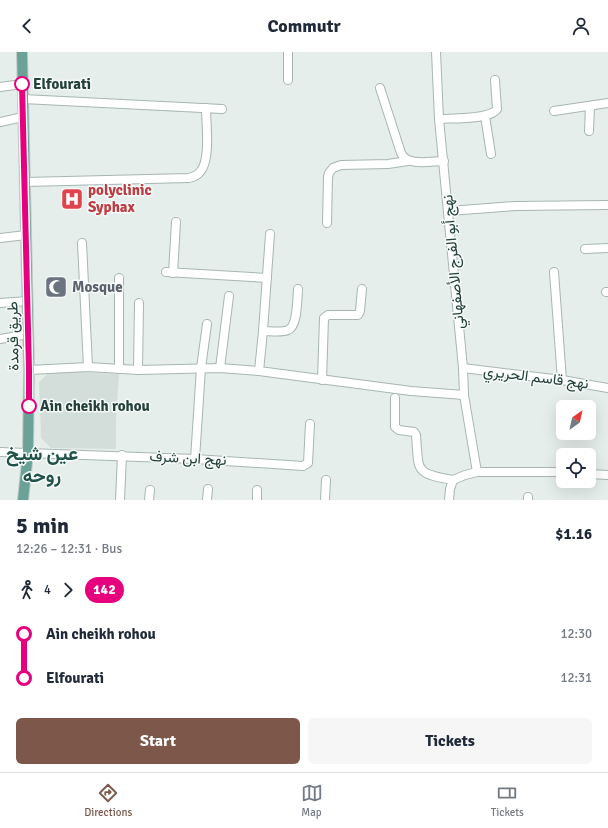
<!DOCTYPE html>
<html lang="en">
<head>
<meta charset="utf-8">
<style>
  :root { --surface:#fff; --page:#f6f6f7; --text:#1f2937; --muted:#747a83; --line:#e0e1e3; --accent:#7d574a }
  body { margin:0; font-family:Signika,Vazirmatn,sans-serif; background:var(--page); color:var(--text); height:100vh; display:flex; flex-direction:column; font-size:15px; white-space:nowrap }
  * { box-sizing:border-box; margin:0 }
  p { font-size:13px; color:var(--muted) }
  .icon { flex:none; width:22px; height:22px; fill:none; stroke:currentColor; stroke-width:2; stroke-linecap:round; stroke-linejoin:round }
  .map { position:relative; height:448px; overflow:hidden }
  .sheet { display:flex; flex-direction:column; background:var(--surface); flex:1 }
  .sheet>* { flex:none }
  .badge { padding:0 8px; border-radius:13px; font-size:14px; line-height:26px }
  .needle { width:26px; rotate:33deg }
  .fabs { position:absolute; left:556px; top:348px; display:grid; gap:8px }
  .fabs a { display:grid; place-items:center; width:40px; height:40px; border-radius:6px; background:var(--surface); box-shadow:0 4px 16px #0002; font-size:20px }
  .map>.badge { position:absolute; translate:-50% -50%; box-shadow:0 0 0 2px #fff }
  .legs { display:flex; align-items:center; gap:6px; height:44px; padding:0 16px; font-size:13px }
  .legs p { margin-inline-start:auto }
  .headline { display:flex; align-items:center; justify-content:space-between; height:68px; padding:0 16px }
  h1 { font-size:22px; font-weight:800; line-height:30px }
  .primary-button { display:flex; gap:8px; margin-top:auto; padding:8px 16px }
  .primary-button a { flex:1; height:46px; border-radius:6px; background:var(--accent); color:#fff; font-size:16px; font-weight:800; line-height:46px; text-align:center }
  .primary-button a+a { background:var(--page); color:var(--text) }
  ul { padding:0 16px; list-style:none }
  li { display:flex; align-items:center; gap:14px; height:44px; font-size:15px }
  li i { display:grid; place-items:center; width:6px; height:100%; margin:0 5px; background:currentColor }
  li i::after { content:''; width:10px; height:10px; margin:-5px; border:3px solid; border-radius:50%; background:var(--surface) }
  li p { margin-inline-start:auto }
  li:first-child i { background:linear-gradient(#0000 50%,currentColor 0) }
  li:last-child i { background:linear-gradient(currentColor 50%,#0000 0) }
  header { display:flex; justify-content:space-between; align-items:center; height:52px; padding:0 16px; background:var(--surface); font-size:18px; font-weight:800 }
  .menu { display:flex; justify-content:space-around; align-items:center; height:56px; border-top:1px solid var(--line); background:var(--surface); font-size:11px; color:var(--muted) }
  .menu a { display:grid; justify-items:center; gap:2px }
  .menu .active { color:var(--accent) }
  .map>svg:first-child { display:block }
  .built { fill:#d3deda }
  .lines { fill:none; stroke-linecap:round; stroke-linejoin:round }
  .minor-casing { stroke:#a7b6b3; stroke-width:10 }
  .major-casing { stroke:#c2cac8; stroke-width:12 }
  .minor { stroke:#fff; stroke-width:8 }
  .major { stroke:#6ba298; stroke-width:10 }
  .line-1-casing { stroke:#fff; stroke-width:9 }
  .line-1 { stroke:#e6007e; stroke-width:6 }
  .stop-1-dot { fill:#fff; stroke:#e6007e; stroke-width:2 }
  .labels { text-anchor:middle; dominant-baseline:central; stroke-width:3; stroke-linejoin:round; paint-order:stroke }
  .stop-label { font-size:15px; font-weight:bold; fill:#24403b; stroke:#f6faf8; text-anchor:start }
  .health-label { font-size:15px; font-weight:bold; fill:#be3a42; stroke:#f6faf8; text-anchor:start }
  .street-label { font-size:15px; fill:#24403b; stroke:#f6faf8 }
  .worship-label { font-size:15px; font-weight:bold; fill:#5b616d; stroke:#f6faf8; text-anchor:start }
  .district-label { font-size:19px; font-weight:bold; fill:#20524a; stroke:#f6faf8 }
</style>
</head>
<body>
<header><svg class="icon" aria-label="back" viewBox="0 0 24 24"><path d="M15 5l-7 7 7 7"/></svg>Commutr<svg class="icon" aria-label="person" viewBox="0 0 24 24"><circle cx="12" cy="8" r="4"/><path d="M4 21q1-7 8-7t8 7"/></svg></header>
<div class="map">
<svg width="608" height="448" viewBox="0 0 608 448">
  <rect width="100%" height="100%" fill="#e5eeeb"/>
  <polygon class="built" points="51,319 119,322 116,367 116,397 51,396 41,386 39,330"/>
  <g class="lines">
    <g class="minor-casing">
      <g id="minor">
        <polyline points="436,0 439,67 463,316 464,343 477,420"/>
        <polyline points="288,28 288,0"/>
        <polyline points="0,35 22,32"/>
        <path d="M380,36l21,65c6,14 30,8 43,8"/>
        <polyline points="23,47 222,57"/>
        <polyline points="554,59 608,51"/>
        <polyline points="485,64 491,102"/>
        <path d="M439,67c13,-1 51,1 58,-10l-2,-29"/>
        <polyline points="0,70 23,65"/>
        <polyline points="589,79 590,54"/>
        <path d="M25,130l164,-4c4,-1 8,-2 11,-6 11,-12 6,-47 6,-64"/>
        <polyline points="449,159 515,154 608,153"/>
        <polyline points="327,171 328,125 329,121 333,116 341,113 388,112 408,109"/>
        <polyline points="0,186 26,183"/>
        <polyline points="82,191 88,315"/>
        <polyline points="585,197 608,196"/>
        <polyline points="166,220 267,226"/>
        <polyline points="554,220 562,328"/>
        <polyline points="173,221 176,170"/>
        <polyline points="606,240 608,240"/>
        <polyline points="0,251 28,249"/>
        <path d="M263,279c7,0 19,2 25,-1 10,-4 9,-31 10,-41"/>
        <polyline points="0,287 28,282"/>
        <polyline points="220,316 229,244"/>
        <polyline points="463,316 562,328 608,336"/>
        <polyline points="119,317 119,226"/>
        <polyline points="29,318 88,315 138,318 220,316 259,319 411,339 464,343"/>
        <polyline points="138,318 139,251"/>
        <polyline points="259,319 263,279 270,182"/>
        <polyline points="322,328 324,266 328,263 358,263 360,259 362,237"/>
        <path d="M395,346v29l4,3 15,2 2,3c3,37 -2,38 37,45"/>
        <polyline points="0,400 195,407 303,414 308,411 310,372"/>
        <polyline points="195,407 201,316 207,272"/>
        <polyline points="589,422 608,423"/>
        <polyline points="120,448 122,403"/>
        <polyline points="149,448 150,438"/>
        <polyline points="207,448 208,437"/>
        <polyline points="257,448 257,438"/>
        <polyline points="325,448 326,428"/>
        <polyline points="449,448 450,437 453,428 465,423 477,420 563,420"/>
        <polyline points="528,448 528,445"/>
      </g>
    </g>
    <g class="major-casing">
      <polyline id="major" points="22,0 29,318 28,401 23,448"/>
    </g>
    <use href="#minor" class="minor"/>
    <use href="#major" class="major"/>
  </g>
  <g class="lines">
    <g class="line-1-casing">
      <polyline id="line-1" points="22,32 29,318 29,354"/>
    </g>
    <use href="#line-1" class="line-1"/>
  </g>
  <defs>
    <g id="hospital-square" transform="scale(1.15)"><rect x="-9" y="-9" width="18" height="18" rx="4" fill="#e0444e" stroke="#f6faf8"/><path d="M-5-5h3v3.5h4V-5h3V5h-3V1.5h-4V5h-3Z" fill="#fff"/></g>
    <g id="mosque-square" transform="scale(1.15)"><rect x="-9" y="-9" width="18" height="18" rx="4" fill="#6b7280" stroke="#f6faf8"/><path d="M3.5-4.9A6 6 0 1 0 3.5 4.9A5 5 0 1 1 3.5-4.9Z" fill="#fff"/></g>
  </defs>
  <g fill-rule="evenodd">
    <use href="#hospital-square" x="72" y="147"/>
    <use href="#mosque-square" x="56" y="235"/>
  </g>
  <g class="stop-1-dot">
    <circle cx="22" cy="32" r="7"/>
    <circle cx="29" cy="354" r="7"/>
  </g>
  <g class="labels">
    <g class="stop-label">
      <text x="33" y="32">Elfourati</text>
      <text x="40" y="354">Ain cheikh rohou</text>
    </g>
    <g class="health-label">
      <text x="88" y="138">polyclinic<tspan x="88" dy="17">Syphax</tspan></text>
    </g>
    <g class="street-label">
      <text transform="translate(453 210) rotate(-95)">نهج أبو الفرج الأصفهاني</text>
      <text transform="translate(13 284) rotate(-91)">طريق قرمدة</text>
      <text transform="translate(536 325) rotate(7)">نهج قاسم الحريري</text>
      <text transform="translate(188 406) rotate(3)">نهج ابن شرف</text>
    </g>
    <g class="worship-label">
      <text x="72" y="235">Mosque</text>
    </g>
    <g class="district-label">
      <text x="42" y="402">عين شيخ<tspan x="42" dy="22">روحه</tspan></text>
    </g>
  </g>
</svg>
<div class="fabs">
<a><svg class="needle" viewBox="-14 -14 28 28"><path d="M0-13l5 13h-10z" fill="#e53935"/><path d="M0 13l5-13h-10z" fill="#747a83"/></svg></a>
<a><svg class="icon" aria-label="locate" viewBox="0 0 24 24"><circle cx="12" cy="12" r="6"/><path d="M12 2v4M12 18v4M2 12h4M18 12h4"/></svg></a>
</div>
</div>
<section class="sheet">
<div class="headline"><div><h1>5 min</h1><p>12:26 – 12:31 · Bus</p></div><b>$1.16</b></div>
<div class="legs"><svg class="icon" aria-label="walk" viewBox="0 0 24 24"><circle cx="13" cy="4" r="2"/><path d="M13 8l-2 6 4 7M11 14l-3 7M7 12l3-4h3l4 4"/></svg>4<svg class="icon" aria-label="forward" viewBox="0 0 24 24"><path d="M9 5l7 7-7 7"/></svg><b class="badge" style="background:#e6007e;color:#fff">142</b></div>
<ul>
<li><i style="color:#e6007e"></i><b>Ain cheikh rohou</b><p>12:30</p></li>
<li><i style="color:#e6007e"></i><b>Elfourati</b><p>12:31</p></li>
</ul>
<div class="primary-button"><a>Start</a><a>Tickets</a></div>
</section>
<nav class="menu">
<a class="active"><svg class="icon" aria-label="directions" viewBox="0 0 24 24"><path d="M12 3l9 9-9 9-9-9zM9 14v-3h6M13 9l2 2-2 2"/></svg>Directions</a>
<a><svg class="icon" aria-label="map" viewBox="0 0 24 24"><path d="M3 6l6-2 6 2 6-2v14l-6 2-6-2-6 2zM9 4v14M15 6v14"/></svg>Map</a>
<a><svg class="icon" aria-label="tickets" viewBox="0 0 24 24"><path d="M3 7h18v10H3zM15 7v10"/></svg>Tickets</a>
</nav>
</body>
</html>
